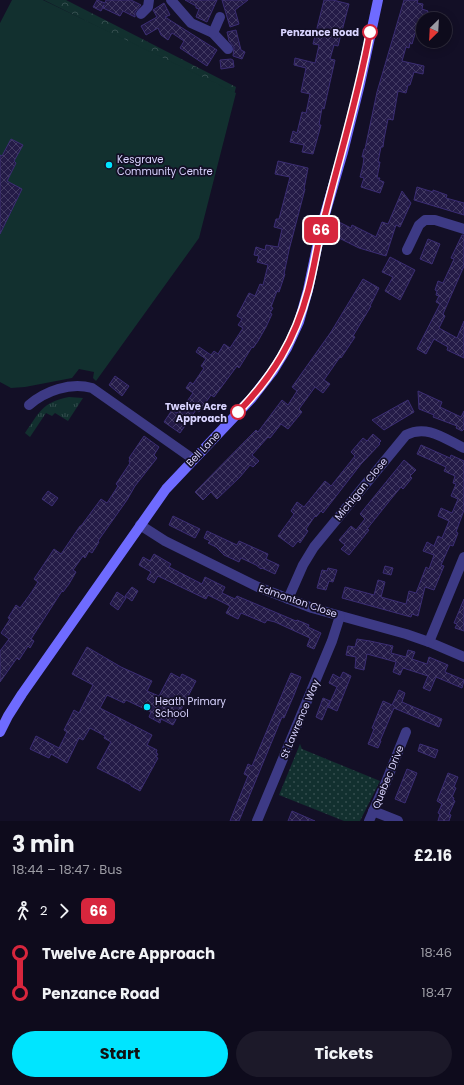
<!DOCTYPE html>
<html lang="en">
<head>
<meta charset="utf-8">
<style>
  :root { --surface:#0e0b1c; --page:#1c1929; --text:#f1f3f6; --muted:#9b9ba3; --line:#2e2b3b; --accent:#00e5ff }
  body { margin:0; font-family:Poppins,sans-serif; background:var(--page); color:var(--text); height:100vh; display:flex; flex-direction:column; font-size:15px; white-space:nowrap }
  * { box-sizing:border-box; margin:0 }
  p { font-size:13px; color:var(--muted) }
  .icon { flex:none; width:22px; height:22px; fill:none; stroke:currentColor; stroke-width:2; stroke-linecap:round; stroke-linejoin:round }
  .map { position:relative; height:821px; overflow:hidden }
  .drawer { display:flex; flex-direction:column; background:var(--surface); flex:1 }
  .drawer>* { flex:none }
  .badge { padding:0 8px; border-radius:6px; font-size:14px; line-height:26px }
  .needle { width:26px; rotate:204deg }
  .fabs { position:absolute; left:416px; top:12px; display:grid; gap:8px }
  .fabs a { display:grid; place-items:center; width:36px; height:36px; border-radius:50%; background:var(--surface); box-shadow:0 2px 10px #0003,0 0 0 1px var(--line); font-size:20px }
  .map>.badge { position:absolute; translate:-50% -50%; box-shadow:0 0 0 2px #fff }
  .legs { display:flex; align-items:center; gap:6px; height:44px; padding:0 12px; font-size:13px }
  .legs p { margin-inline-start:auto }
  .overview { display:flex; align-items:center; justify-content:space-between; height:68px; padding:0 12px }
  h1 { font-size:22px; font-weight:700; line-height:30px }
  .action { display:flex; gap:8px; margin-top:auto; padding:8px 12px }
  .action a { flex:1; height:46px; border-radius:24px; background:var(--accent); color:#111; font-size:16px; font-weight:700; line-height:46px; text-align:center }
  .action a+a { background:var(--page); color:var(--text) }
  ul { padding:0 12px; list-style:none }
  li { display:flex; align-items:center; gap:14px; height:40px; font-size:15px }
  li i { display:grid; place-items:center; width:6px; height:100%; margin:0 5px; background:currentColor }
  li i::after { content:''; width:10px; height:10px; margin:-5px; border:3px solid; border-radius:50%; background:var(--surface) }
  li p { margin-inline-start:auto }
  li:first-child i { background:linear-gradient(#0000 50%,currentColor 0) }
  li:last-child i { background:linear-gradient(currentColor 50%,#0000 0) }
  .map>svg:first-child { display:block }
  .grass { fill:url(#grass-tufts) }
  .forest { fill:url(#forest-crowns) }
  .park { fill:url(#park-dots) }
  .pitch { fill:#12302f }
  .building { fill:url(#building-cross-hatch); stroke:#3b2d73 }
  .lines { fill:none; stroke-linecap:round; stroke-linejoin:round }
  .street { stroke:#3d3a85; stroke-width:10 }
  .secondary { stroke:#6f6bff; stroke-width:10 }
  .line-1-casing { stroke:#fff; stroke-width:9 }
  .line-1 { stroke:#d7263d; stroke-width:6 }
  .stop-1-dot { fill:#fff; stroke:#d7263d; stroke-width:2 }
  .poi-dot { fill:#00e5ff; stroke:#130f26; stroke-width:1.5 }
  .labels { text-anchor:middle; dominant-baseline:central; stroke-width:3.5; stroke-linejoin:round; paint-order:stroke }
  .stop-label { font-size:10px; font-weight:bold; fill:#d9d4ff; stroke:#130f26; text-anchor:end }
  .poi-label { font-size:10px; fill:#d9d4ff; stroke:#130f26; text-anchor:start }
  .street-label { font-size:10px; fill:#d9d4ff; stroke:#130f26 }
</style>
</head>
<body>
<div class="map">
<svg width="464" height="821" viewBox="0 0 464 821">
  <defs>
    <pattern id="grass-tufts" width="24" height="20" patternUnits="userSpaceOnUse"><rect width="24" height="20" fill="#12302f"/><path d="M3 7l-1-3M5 7V3M7 7l1-3M15 17l-1-3M17 17v-4M19 17l1-3" fill="none" stroke="#344d4e"/></pattern>
    <pattern id="forest-crowns" width="20" height="18" patternUnits="userSpaceOnUse"><rect width="20" height="18" fill="#12302f"/><path d="M2 6a3 3 0 1 1 6 0M12 15a3 3 0 1 1 6 0" fill="none" stroke="#344d4e"/></pattern>
    <pattern id="park-dots" width="8" height="8" patternUnits="userSpaceOnUse"><rect width="8" height="8" fill="#12302f"/><path d="M2 2h.1M6 6h.1" fill="none" stroke="#344d4e" stroke-width="1.8" stroke-linecap="round"/></pattern>
    <pattern id="building-cross-hatch" width="8" height="8" patternUnits="userSpaceOnUse"><rect width="8" height="8" fill="#241b47"/><path d="M0 0l8 8M0 8l8-8" fill="none" stroke="#433b63"/></pattern>
  </defs>
  <rect width="100%" height="100%" fill="#130f26"/>
  <path class="grass" d="M69,397l14,1 -15,23 -13,-8 -3,3 -6,-3 -16,24 -5,-4c14,-20 17,-31 44,-36z"/>
  <polygon class="forest" points="44,0 66,0 236,87 234,95"/>
  <polygon class="park" points="300,744 302,749 380,781 360,821 344,821 279,795"/>
  <polygon class="pitch" points="12,0 43,0 236,93 199,238 96,381 93,378 94,372 79,369 72,378 25,387 11,388 0,382 0,23"/>
  <g class="building">
    <polygon points="97,0 105,3 106,0 131,0 141,5 135,12 135,17 123,11 120,16 103,8 104,5 101,11 93,7"/>
    <polygon points="185,0 217,0 207,22 196,17 199,9 196,8 196,6"/>
    <polygon points="222,0 248,0 235,10 239,24 230,27"/>
    <polygon points="324,0 333,0 349,4 338,46 334,45 330,59 335,60 324,109 322,108 319,125 321,125 313,154 302,152 304,145 290,142 293,131 297,133 302,112 306,113 310,94 301,92 306,68 294,65 295,58 315,63 319,45 313,44"/>
    <polygon points="404,0 418,0 417,3 423,4 422,9 428,11 426,19 423,19 423,25 418,24 412,44 410,43 409,48 406,47 402,61 424,66 423,74 414,72 410,85 408,85 406,93 398,91 393,120 388,119 384,139 383,147 381,147 378,162 380,162 377,178 380,178 379,180 384,182 380,193 361,187 364,178 360,177 363,165 364,157 362,157 364,149 365,149 377,92"/>
    <polygon points="164,3 170,15 165,17 217,50 207,66 180,48 184,41 172,33 168,40 161,35 158,28 146,35 141,26 157,17 153,10"/>
    <polygon points="236,30 241,50 245,52 242,59 233,56 234,47 229,41 227,32"/>
    <polygon points="231,59 233,60 234,67 221,69 220,60"/>
    <polygon points="11,139 23,145 14,161 16,163 7,181 22,189 0,234 0,155 2,156"/>
    <polygon points="278,161 308,168 304,189 305,189 289,250 284,274 285,274 279,292 277,291 271,307 273,308 270,313 272,314 266,327 258,341 253,348 252,347 239,368 237,366 214,397 211,395 199,412 196,410 180,433 164,422 172,410 177,413 182,406 183,407 193,393 186,388 190,382 193,384 204,368 201,366 206,359 196,352 199,347 211,355 214,351 218,354 224,344 230,348 243,328 238,325 242,319 237,316 249,293 255,296 260,284 263,285 268,265 257,262 259,256 254,255 256,247 265,250 266,245 278,247 282,229 274,227 276,219 279,219 290,177 275,174"/>
    <polygon points="417,187 433,192 433,190 447,195 446,198 464,203 464,215 414,200"/>
    <polygon points="402,191 411,203 400,227 396,225 386,256 359,248 339,238 340,236 330,231 335,220 351,228 352,225 376,237 382,222 388,224"/>
    <polygon points="462,235 464,235 464,266 443,314 445,316 439,328 457,338 464,321 464,358 447,350 448,347 434,339 426,354 417,349 440,304 436,302 439,296 436,295 437,291 435,290 438,281 443,283 454,259 451,258"/>
    <polygon points="428,239 440,244 432,264 420,259"/>
    <polygon points="390,257 415,270 400,300 385,291 393,277 382,272"/>
    <polygon points="363,279 379,288 370,306 371,306 353,336 355,337 341,358 340,357 324,380 330,384 323,393 315,387 299,409 302,412 288,429 281,424 270,438 268,437 252,455 259,461 253,467 250,465 240,477 217,499 211,492 203,500 195,492 256,430 258,432 282,400 288,405 297,391 292,387 331,332"/>
    <polygon points="115,376 129,386 122,396 109,385"/>
    <polygon points="418,391 442,402 440,407 461,417 464,411 464,429 462,431 456,428 457,426 433,417 434,415 419,409"/>
    <polygon points="408,400 414,412 384,430 372,420"/>
    <polygon points="373,434 381,441 379,443 380,444 361,464 323,513 321,511 316,517 315,516 306,529 308,531 300,543 298,541 293,547 278,536 294,514 291,511 297,502 304,507 325,481 331,486 355,456 351,452 363,438 367,441"/>
    <polygon points="144,436 159,447 154,455 157,458 135,486 127,500 98,541 99,542 92,553 89,551 85,558 83,556 73,570 76,572 69,584 63,592 62,591 31,639 34,641 30,648 28,646 19,660 17,658 0,682 0,651 9,639 1,633 10,619 8,618 16,605 20,608 31,593 38,582 34,579 54,549 61,554 80,526 81,526 101,499 107,503 118,486 116,484 130,463 129,461 130,459 129,458"/>
    <polygon points="421,445 450,458 451,455 464,461 464,510 456,532 458,533 453,546 450,545 441,565 444,566 434,590 425,587 418,616 412,614 411,617 342,598 345,587 374,595 378,580 385,582 381,597 406,604 409,591 416,593 426,567 429,569 434,555 423,551 427,542 434,546 438,536 442,538 449,521 438,516 441,508 452,513 458,499 451,496 456,484 453,483 455,476 444,471 446,467 417,454"/>
    <polygon points="404,460 416,470 410,476 412,478 403,489 401,487 391,499 367,529 369,530 349,555 341,549 345,545 339,540 351,526 356,530 365,519 360,514"/>
    <polygon points="48,491 58,498 52,506 42,499"/>
    <polygon points="173,516 200,529 195,538 169,525"/>
    <polygon points="207,531 237,545 239,541 268,554 266,559 279,565 275,574 262,568 261,569 256,565 241,558 239,562 224,555 216,547 208,543 210,541 204,538"/>
    <polygon points="154,554 171,564 169,567 202,584 205,577 225,587 222,593 235,599 237,596 296,621 297,620 309,625 308,627 321,633 314,649 307,646 310,638 275,622 267,620 265,623 241,613 238,619 226,613 230,606 208,595 206,599 158,576 154,583 147,579 151,572 139,565 143,557 150,561"/>
    <polygon points="385,566 393,568 391,575 383,573"/>
    <polygon points="328,568 337,570 333,582 329,581 326,590 317,588 322,570 327,571"/>
    <polygon points="132,587 138,591 132,601 125,596"/>
    <polygon points="117,592 126,598 118,610 110,604"/>
    <polygon points="464,599 464,631 455,628 457,624 454,623"/>
    <polygon points="357,639 370,641 393,646 391,653 406,657 408,650 415,652 412,659 427,664 429,657 448,665 445,672 464,680 462,688 436,677 430,691 423,688 428,676 403,668 400,675 393,672 396,662 367,654 364,670 355,668 356,657 346,655 348,646 355,647"/>
    <polygon points="87,647 121,667 152,681 147,691 159,696 171,673 180,678 182,674 196,681 173,725 161,719 160,723 149,717 151,712 126,700 124,703 107,695 100,708 152,735 147,745 157,750 156,753 158,754 156,757 158,758 140,791 131,786 131,785 97,768 111,742 104,738 105,736 90,728 83,740 79,738 67,763 51,754 49,758 30,749 36,736 59,748 67,732 64,730 74,710 79,713 93,685 72,674"/>
    <polygon points="343,672 351,676 337,711 328,707 337,687 329,683 333,674 340,678"/>
    <polygon points="291,673 301,677 294,695 284,718 282,717 239,821 230,821 248,776 244,774 248,764 252,766"/>
    <polygon points="399,690 405,693 402,702 442,719 439,727 394,708 380,741 381,741 378,748 368,744 374,729 372,728 383,701 392,705"/>
    <polygon points="323,698 330,701 322,720 316,717"/>
    <polygon points="420,744 438,750 435,758 418,751"/>
    <polygon points="407,769 417,773 405,803 395,799"/>
    <polygon points="448,773 458,777 454,787 456,788 452,797 454,798 453,800 455,801 449,814 451,815 449,821 438,821 440,814 438,813 442,804 437,801"/>
    <polygon points="292,811 315,821 288,821"/>
  </g>
  <g class="lines">
    <g class="street">
      <polyline points="171,0 191,23 213,33 228,49"/>
      <polyline points="141,14 148,7 149,0"/>
      <polyline points="213,33 220,17"/>
      <polyline points="407,250 419,225 425,220 435,220 464,229"/>
      <path d="M29,405c16,-14 41,-23 63,-17l101,71"/>
      <polyline points="140,525 165,541 258,587 312,608 406,634 429,642 464,657"/>
      <path d="M288,599l15,-34 11,-18 92,-112c21,-11 39,4 58,13"/>
      <polyline points="429,642 464,557"/>
      <polyline points="373,811 398,821"/>
      <polyline points="257,821 332,641 340,616"/>
      <polyline points="369,821 386,782 406,732"/>
    </g>
    <polyline class="secondary" points="0,732 8,716 22,694 166,489 252,398 273,371 287,348 299,322 308,290 321,228 343,152 360,84 378,0"/>
  </g>
  <g class="lines">
    <g class="line-1-casing">
      <path id="line-1" d="M238,412c35,-36 57,-72 70,-121 7,-26 10,-53 18,-80 15,-59 33,-118 44,-179"/>
    </g>
    <use href="#line-1" class="line-1"/>
  </g>
  <g class="stop-1-dot">
    <circle cx="370" cy="32" r="7"/>
    <circle cx="238" cy="412" r="7"/>
  </g>
  <g class="poi-dot">
    <circle cx="109" cy="165" r="4"/>
    <circle cx="147" cy="707" r="4"/>
  </g>
  <g class="labels">
    <g class="stop-label">
      <text x="359" y="32">Penzance Road</text>
      <text x="227" y="406">Twelve Acre<tspan x="227" dy="12">Approach</tspan></text>
    </g>
    <g class="poi-label">
      <text x="117" y="159">Kesgrave<tspan x="117" dy="12">Community Centre</tspan></text>
      <text x="155" y="701">Heath Primary<tspan x="155" dy="12">School</tspan></text>
    </g>
    <g class="street-label">
      <text transform="translate(203 449) rotate(-46)">Bell Lane</text>
      <text transform="translate(361 489) rotate(-51)">Michigan Close</text>
      <text transform="translate(298 601) rotate(19)">Edmonton Close</text>
      <text transform="translate(300 719) rotate(-67)">St Lawrence Way</text>
      <text transform="translate(388 777) rotate(-68)">Quebec Drive</text>
    </g>
  </g>
</svg>
<div class="fabs">
<a><svg class="needle" viewBox="-14 -14 28 28"><path d="M0-13l5 13h-10z" fill="#e53935"/><path d="M0 13l5-13h-10z" fill="#9b9ba3"/></svg></a>
</div>
<b class="badge" style="left:321px;top:230px;background:#d7263d;color:#fff">66</b>
</div>
<section class="drawer">
<div class="overview"><div><h1>3 min</h1><p>18:44 – 18:47 · Bus</p></div><b>£2.16</b></div>
<div class="legs"><svg class="icon" aria-label="walk" viewBox="0 0 24 24"><circle cx="13" cy="4" r="2"/><path d="M13 8l-2 6 4 7M11 14l-3 7M7 12l3-4h3l4 4"/></svg>2<svg class="icon" aria-label="forward" viewBox="0 0 24 24"><path d="M9 5l7 7-7 7"/></svg><b class="badge" style="background:#d7263d;color:#fff">66</b></div>
<ul>
<li><i style="color:#d7263d"></i><b>Twelve Acre Approach</b><p>18:46</p></li>
<li><i style="color:#d7263d"></i><b>Penzance Road</b><p>18:47</p></li>
</ul>
<div class="action"><a>Start</a><a>Tickets</a></div>
</section>
</body>
</html>
